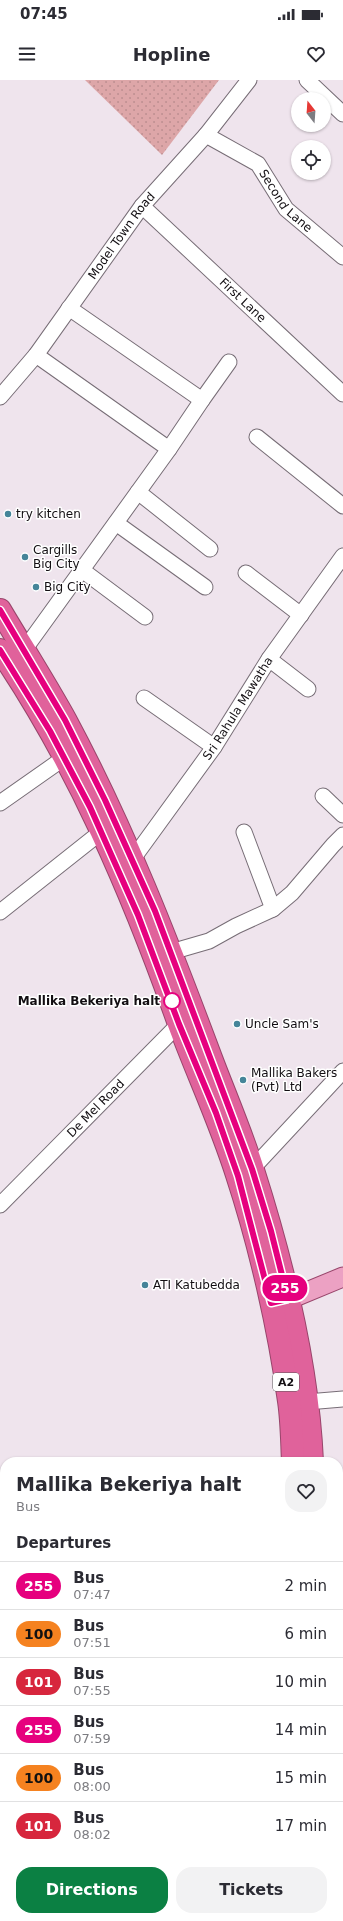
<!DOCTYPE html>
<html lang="en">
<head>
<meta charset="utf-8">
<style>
  :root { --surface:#fff; --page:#f2f2f3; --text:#2b2b33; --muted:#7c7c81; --line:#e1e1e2; --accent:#0b8043 }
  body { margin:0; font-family:"DejaVu Sans",sans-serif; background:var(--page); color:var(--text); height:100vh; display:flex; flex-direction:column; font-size:15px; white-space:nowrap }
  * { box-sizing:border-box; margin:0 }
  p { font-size:13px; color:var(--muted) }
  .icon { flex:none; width:22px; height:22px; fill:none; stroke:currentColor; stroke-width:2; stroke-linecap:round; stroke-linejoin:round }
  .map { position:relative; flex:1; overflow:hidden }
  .drawer { position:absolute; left:0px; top:1377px; width:343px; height:464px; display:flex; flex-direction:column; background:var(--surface); border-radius:16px 16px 0 0; box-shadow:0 1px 3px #0004 }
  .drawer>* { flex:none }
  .badge { padding:0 8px; border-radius:13px; font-size:14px; line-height:26px }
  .needle { width:26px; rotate:343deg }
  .fabs { position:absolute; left:291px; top:12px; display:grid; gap:8px }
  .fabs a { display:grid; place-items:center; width:40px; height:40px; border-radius:50%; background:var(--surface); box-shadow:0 1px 3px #0004; font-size:20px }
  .map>.badge { position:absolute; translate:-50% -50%; box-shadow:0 0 0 2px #fff }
  h2 { padding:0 16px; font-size:15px; line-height:36px }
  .round { display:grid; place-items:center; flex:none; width:42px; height:42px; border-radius:16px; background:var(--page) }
  .headline { display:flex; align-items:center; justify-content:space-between; height:68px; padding:0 16px }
  h1 { font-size:19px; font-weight:700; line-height:30px }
  .action { display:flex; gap:8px; margin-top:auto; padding:8px 16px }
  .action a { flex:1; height:46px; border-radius:16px; background:var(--accent); color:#fff; font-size:16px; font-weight:700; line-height:46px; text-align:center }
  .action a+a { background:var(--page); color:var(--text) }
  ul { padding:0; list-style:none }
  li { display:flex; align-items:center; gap:12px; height:48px; padding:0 16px; border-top:1px solid var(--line) }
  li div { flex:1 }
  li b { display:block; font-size:15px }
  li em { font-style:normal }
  li .badge { min-width:44px; font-weight:700; text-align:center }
  .status { display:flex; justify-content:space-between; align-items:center; height:28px; padding:0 20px; background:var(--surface); direction:ltr }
  .status svg { height:11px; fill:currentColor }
  header { display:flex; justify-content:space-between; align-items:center; height:52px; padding:0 16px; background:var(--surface); font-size:18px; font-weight:700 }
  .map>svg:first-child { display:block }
  .grass { fill:#dda6a8 }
  .park { fill:url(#park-dots) }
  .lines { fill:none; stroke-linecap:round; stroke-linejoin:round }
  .minor-casing { stroke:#776d76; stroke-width:17 }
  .major-casing { stroke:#98456b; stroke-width:21 }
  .highway-casing { stroke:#98456b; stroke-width:24 }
  .minor { stroke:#fff; stroke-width:15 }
  .major { stroke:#eca1c3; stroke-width:19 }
  .highway { stroke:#e0629b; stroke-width:22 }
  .line-casing { stroke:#fff; stroke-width:9 }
  .line { stroke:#e6007e; stroke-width:6 }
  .poi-dot { fill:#458599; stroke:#fff; stroke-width:1.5 }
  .stop-dot { fill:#fff; stroke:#e6007e; stroke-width:2 }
  .labels { text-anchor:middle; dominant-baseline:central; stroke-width:3; stroke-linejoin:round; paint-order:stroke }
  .shield { fill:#fff; stroke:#595659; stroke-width:1 }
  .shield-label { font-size:11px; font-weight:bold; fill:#120e12 }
  .street-label { font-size:12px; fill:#120e12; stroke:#fff }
  .poi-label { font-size:12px; fill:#120e12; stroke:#fff; text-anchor:start }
  .stop-label { font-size:12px; font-weight:bold; fill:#120e12; stroke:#fff; text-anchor:end }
</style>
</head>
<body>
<div class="status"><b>07:45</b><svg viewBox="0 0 49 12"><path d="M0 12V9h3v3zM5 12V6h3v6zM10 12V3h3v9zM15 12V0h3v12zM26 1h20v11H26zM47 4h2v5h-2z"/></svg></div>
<header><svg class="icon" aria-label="menu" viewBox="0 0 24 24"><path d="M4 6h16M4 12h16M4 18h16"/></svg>Hopline<svg class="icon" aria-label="heart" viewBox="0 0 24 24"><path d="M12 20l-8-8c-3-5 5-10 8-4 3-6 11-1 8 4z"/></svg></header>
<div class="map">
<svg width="343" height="1841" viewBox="0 0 343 1841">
  <defs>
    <pattern id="park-dots" width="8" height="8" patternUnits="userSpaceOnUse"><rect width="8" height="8" fill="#dda6a8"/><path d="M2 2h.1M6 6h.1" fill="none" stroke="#bd8e90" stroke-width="1.8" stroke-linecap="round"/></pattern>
  </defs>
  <rect width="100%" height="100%" fill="#efe4ed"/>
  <polygon class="grass" points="343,1405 343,1667 338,1669 338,1411"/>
  <polygon class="park" points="85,0 219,0 162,75"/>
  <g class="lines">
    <g class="minor-casing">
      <g id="minor">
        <polyline points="307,0 343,34"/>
        <path id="s1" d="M206,55l52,29 28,45 57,48"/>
        <path id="s2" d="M142,126l201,188"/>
        <polyline points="36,275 169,369"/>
        <path id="s3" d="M0,317l36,-42 106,-149 64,-71 43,-55"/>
        <polyline points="202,320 229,282"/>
        <polyline points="257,357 343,426"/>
        <polyline points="138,412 210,469"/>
        <polyline points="116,443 205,507"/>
        <polyline points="82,490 145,537"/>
        <polyline points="246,493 301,535"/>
        <polyline points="18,576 24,570 169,369 202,320 69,228"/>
        <polyline points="269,579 308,609"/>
        <polyline points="144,618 214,667"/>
        <polyline points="323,716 343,735"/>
        <polyline points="0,723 64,678"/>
        <polyline points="244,752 273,829"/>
        <path id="s4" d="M132,780l82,-113 55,-88 74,-103"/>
        <polyline points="0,832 101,752"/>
        <polyline points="171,872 209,861 236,846 273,829 292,813 333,765 343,755"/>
        <polyline points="252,1089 343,991"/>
        <path id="s5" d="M0,1125l179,-181 8,-2"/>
        <polyline points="307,1322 343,1319"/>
        <polyline points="0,1569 5,1569"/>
        <polyline points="338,1674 343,1673"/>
        <polyline points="0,1805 5,1805"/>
        <polyline points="33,1836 33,1841"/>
      </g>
    </g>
    <g class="major-casing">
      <polyline id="major" points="273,1223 297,1216 343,1197"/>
    </g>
    <g class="highway-casing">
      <g id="highway">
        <path d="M0,530c22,37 45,73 66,111 58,108 102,222 145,337 14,37 30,74 42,112 29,91 55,197 59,292"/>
        <path d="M0,570c78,115 133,244 179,374 19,51 42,100 58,151 23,70 42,153 52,226 3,20 3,41 4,61"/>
        <polyline points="258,1841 258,1836"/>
        <polyline points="278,1841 278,1836"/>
      </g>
    </g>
    <use href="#minor" class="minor"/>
    <use href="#major" class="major"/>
    <use href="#highway" class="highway"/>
  </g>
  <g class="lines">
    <g class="line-casing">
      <polyline id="line" points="0,530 65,640 105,720 155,831 252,1089 271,1151 288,1219 271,1223 238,1096 216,1033 179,944 138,835 90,727 50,651 0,570"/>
    </g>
    <use href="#line" class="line"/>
  </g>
  <g class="poi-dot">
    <circle cx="8" cy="434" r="4"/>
    <circle cx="25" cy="477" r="4"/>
    <circle cx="36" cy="507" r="4"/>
    <circle cx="237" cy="944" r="4"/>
    <circle cx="243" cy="1000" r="4"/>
    <circle cx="145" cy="1205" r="4"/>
  </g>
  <circle class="stop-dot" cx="172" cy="921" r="8"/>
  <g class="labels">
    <rect class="shield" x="273" y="1293" width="26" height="18" rx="3"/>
    <g class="shield-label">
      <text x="286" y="1302">A2</text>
    </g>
    <g class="street-label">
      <text stroke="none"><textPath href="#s1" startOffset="106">Second Lane</textPath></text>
      <text stroke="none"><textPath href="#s3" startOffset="202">Model Town Road</textPath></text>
      <text stroke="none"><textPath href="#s2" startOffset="138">First Lane</textPath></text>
      <text stroke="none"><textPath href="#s4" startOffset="185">Sri Rahula Mawatha</textPath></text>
      <text stroke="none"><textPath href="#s5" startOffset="136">De Mel Road</textPath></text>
    </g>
    <g class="poi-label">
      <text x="16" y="434">try kitchen</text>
      <text x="33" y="470">Cargills<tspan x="33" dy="14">Big City</tspan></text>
      <text x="44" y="507">Big City</text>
      <text x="245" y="944">Uncle Sam's</text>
      <text x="251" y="993">Mallika Bakers<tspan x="251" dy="14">(Pvt) Ltd</tspan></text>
      <text x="153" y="1205">ATI Katubedda</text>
    </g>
    <g class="stop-label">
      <text x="160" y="921">Mallika Bekeriya halt</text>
    </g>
  </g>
</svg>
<div class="fabs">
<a><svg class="needle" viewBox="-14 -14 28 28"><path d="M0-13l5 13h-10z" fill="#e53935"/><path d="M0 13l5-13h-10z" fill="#7c7c81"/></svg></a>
<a><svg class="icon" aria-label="locate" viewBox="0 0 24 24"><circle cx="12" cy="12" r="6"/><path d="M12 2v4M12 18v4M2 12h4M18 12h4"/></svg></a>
</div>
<b class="badge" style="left:285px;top:1208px;background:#e6007e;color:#fff">255</b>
<section class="drawer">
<div class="headline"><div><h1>Mallika Bekeriya halt</h1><p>Bus</p></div><a class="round"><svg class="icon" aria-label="heart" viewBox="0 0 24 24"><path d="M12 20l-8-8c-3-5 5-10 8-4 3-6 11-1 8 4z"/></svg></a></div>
<h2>Departures</h2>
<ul>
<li><span class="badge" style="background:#e6007e;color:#fff">255</span><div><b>Bus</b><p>07:47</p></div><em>2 min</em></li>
<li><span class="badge" style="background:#f58220;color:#111">100</span><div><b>Bus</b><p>07:51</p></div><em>6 min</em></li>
<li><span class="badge" style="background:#d7263d;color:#fff">101</span><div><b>Bus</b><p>07:55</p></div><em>10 min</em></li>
<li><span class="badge" style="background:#e6007e;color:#fff">255</span><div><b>Bus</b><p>07:59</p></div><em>14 min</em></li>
<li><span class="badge" style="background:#f58220;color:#111">100</span><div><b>Bus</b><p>08:00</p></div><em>15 min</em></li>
<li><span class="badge" style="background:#d7263d;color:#fff">101</span><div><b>Bus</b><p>08:02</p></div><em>17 min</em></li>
</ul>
<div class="action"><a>Directions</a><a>Tickets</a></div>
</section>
</div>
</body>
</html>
